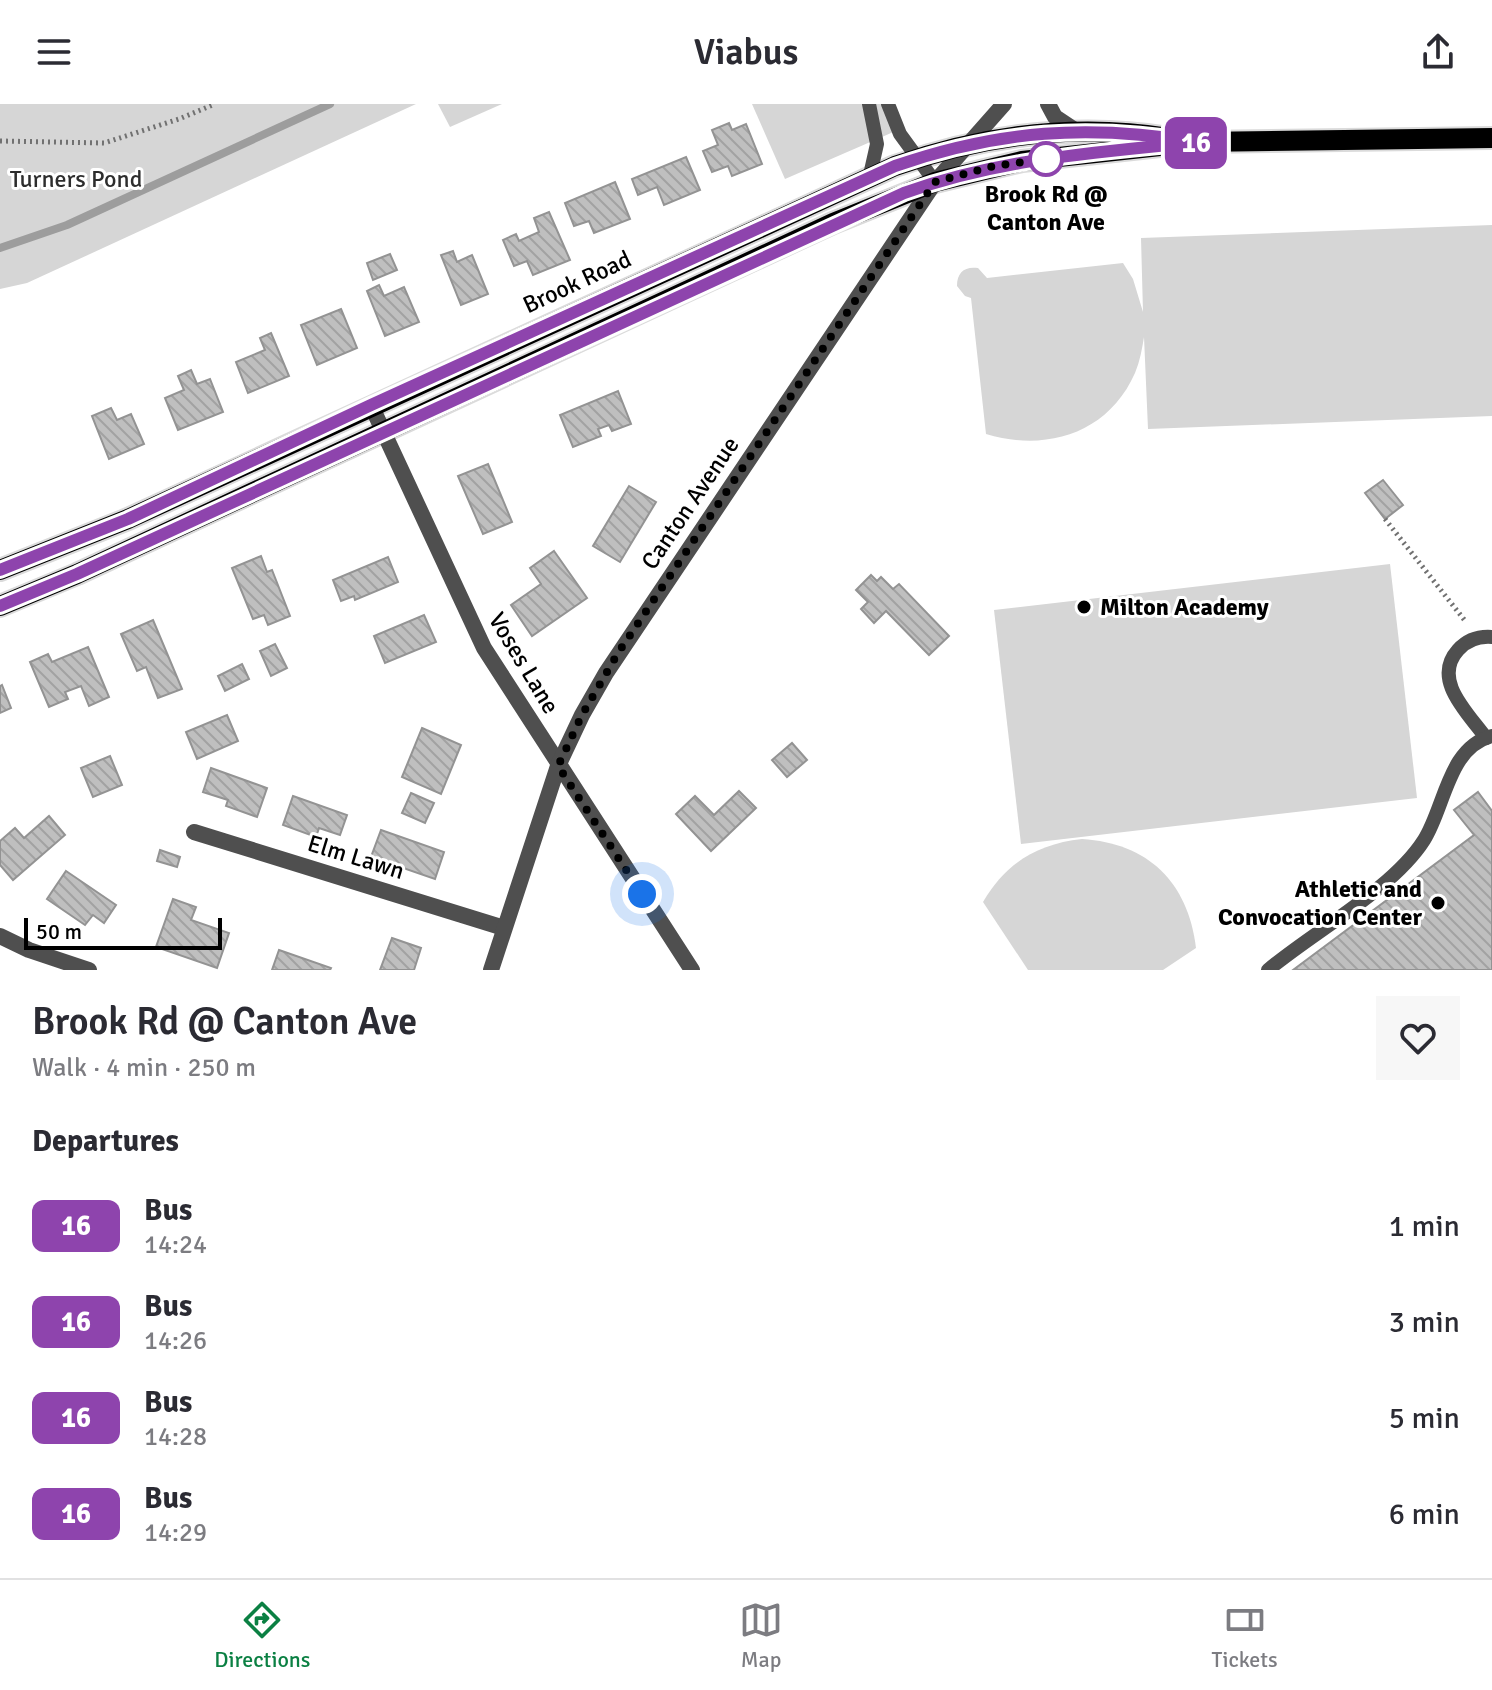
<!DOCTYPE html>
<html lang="en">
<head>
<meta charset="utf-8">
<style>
  :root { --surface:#fff; --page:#f7f7f7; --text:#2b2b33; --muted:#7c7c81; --line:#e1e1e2; --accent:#0b8043 }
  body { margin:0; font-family:Signika,sans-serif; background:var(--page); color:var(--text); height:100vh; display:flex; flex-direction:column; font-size:30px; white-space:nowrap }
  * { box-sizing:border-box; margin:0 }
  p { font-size:26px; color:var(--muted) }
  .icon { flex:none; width:44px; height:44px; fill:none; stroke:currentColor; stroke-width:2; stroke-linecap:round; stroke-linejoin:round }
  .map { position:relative; height:866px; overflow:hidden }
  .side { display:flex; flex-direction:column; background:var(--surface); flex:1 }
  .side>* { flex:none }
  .badge { padding:0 16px; border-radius:12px; font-size:28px; line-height:52px }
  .scale { position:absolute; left:24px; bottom:20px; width:198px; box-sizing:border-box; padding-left:8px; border:4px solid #000; border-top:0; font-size:22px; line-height:28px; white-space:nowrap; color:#000; -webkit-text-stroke:6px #fff; paint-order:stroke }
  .you { position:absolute; width:40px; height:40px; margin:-20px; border:6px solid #fff; border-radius:50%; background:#1a73e8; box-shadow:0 0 0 12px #1a73e833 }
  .map>.badge { position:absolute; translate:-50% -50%; box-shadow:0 0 0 4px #fff }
  h2 { padding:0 32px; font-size:30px; line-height:72px }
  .round { display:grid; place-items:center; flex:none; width:84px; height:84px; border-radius:0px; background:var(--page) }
  .headline { display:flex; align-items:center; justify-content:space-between; height:136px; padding:0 32px }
  h1 { font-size:38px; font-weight:600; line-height:60px }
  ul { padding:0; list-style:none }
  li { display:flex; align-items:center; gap:24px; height:96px; padding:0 32px }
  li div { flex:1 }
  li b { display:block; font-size:30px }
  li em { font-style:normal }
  li .badge { min-width:88px; font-weight:700; text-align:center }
  header { display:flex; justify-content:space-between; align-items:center; height:104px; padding:0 32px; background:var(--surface); font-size:36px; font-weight:600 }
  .menu { display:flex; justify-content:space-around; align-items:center; height:112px; border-top:2px solid var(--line); background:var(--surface); font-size:22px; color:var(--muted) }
  .menu a { display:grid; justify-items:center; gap:4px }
  .menu .active { color:var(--accent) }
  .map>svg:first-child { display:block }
  .green { fill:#d6d6d6 }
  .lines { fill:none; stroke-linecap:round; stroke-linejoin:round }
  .stream { stroke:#9d9d9d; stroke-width:8 }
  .building { fill:url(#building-back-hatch); stroke:#939393; stroke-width:2 }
  .primary-casing { stroke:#dbdbdb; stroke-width:24 }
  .path { stroke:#717171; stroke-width:5; stroke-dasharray:2 4; stroke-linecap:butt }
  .service { stroke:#4f4f4f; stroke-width:14 }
  .minor { stroke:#4f4f4f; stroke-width:16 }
  .tertiary { stroke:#4f4f4f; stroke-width:16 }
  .primary { stroke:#000; stroke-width:20 }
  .line-casing { stroke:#fff; stroke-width:18 }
  .line { stroke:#8e44ad; stroke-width:12 }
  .walk { stroke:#000; stroke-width:8; stroke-dasharray:0 14.4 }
  .stop-dot { fill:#fff; stroke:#8e44ad; stroke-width:4 }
  .poi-dot { fill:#000; stroke:#fff; stroke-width:3 }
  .labels { text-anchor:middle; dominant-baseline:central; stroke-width:6; stroke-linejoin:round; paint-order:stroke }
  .park-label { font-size:24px; fill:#2d2d2d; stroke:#fff }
  .stop-label { font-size:24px; font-weight:bold; fill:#000; stroke:#fff }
  .street-label { font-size:24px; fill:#000; stroke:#fff }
  .poi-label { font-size:24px; font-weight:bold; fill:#000; stroke:#fff; text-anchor:start }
</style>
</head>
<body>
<header><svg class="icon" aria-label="menu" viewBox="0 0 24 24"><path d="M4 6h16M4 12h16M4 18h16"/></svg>Viabus<svg class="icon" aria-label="share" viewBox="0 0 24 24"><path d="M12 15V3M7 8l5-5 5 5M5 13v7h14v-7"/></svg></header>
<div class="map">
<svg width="1492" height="866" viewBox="0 0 1492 866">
  <defs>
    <pattern id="building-back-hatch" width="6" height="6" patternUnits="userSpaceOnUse" patternTransform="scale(2)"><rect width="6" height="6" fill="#bfbfbf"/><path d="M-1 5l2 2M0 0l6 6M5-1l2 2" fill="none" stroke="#a2a2a2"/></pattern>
  </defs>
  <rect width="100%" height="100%" fill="#fff"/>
  <g class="green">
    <polygon points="0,0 416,0 27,179 0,185"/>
    <polygon points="438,0 502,0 450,23"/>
    <polygon points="752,0 892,0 898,26 785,75"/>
    <path d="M1492,121v191l-344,13 -4,-92c-2,12 -4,24 -9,36 -27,61 -89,79 -149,61l-15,-136 -6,-2 -8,-10c0,-14 8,-20 21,-18l9,10 136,-15 10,16 10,33 -2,-74z"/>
    <polygon points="1390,460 1417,694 1021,740 994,506"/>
    <path d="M1082,735c66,4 106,43 114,109l-33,22h-135l-45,-68c23,-39 54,-58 99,-63z"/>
  </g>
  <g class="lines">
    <polyline class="stream" points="0,144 67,121 330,0"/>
  </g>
  <g class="building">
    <polygon points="729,19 732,26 746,20 762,60 732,72 728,62 712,68 703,47 718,41 712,26"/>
    <polygon points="686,53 700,86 664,101 657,83 638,91 632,75"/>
    <polygon points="615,78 630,115 594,129 589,117 574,122 565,99"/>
    <polygon points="549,108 570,156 533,171 527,157 514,162 503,136 516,130 519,137 539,128 534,114"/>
    <polygon points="453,147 457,158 472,151 488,190 461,201 441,151"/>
    <polygon points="390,150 397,166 373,176 367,159"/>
    <polygon points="379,181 384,192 404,183 419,218 385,232 367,187"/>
    <polygon points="341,205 357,244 317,261 301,221"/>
    <polygon points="271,229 289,272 248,289 236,258 265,246 260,234"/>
    <polygon points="191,266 197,280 210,275 223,308 178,326 165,294 184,286 178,272"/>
    <polygon points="618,287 631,320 612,327 609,321 598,325 601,332 573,343 560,311"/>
    <polygon points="111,304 117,316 131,310 144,340 109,355 92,312"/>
    <polygon points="488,360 512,418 483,430 458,372"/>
    <polygon points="1383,376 1403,401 1385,415 1365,389"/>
    <polygon points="629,382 656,398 620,458 593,442"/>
    <polygon points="554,447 587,494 532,532 511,501 541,480 530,464"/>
    <polygon points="261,452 267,468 272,466 290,512 268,521 264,511 253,515 232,464"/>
    <polygon points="388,453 398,478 355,496 354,492 341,497 333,476"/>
    <polygon points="871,471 877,477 881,473 893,485 899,480 949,532 929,551 886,507 874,519 861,505 868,498 856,486"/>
    <polygon points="424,511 436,538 385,559 374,532"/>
    <polygon points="153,516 182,585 158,594 146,563 137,567 121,530"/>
    <polygon points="275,540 287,564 271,572 260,547"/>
    <polygon points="88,543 109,593 89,602 81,582 65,588 68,595 49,603 30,558 48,550 52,558"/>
    <polygon points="242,560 249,575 225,587 218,572"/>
    <polygon points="2,581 11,604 0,609 0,582"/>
    <polygon points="227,611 238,637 197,655 186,628"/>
    <polygon points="422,624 461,641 441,690 402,673"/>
    <polygon points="792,639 807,656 787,673 772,656"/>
    <polygon points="110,652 122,681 93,693 81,664"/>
    <polygon points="211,664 267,684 257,713 226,702 228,696 203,688"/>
    <polygon points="739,687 756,704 711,747 676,710 695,692 714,711"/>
    <polygon points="1478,688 1492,707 1492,866 1293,866 1474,731 1454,706"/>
    <polygon points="411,689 434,699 425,719 402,709"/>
    <polygon points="293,692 347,711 340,731 319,724 316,733 283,721"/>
    <polygon points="49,712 65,731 13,776 0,761 0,737 15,724 24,734"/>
    <polygon points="381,726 444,748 435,775 371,753"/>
    <polygon points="160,746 180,753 177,763 157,757"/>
    <polygon points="66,767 116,801 104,819 93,811 85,821 47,795"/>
    <polygon points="173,795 196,803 191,816 229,829 217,864 156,843"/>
    <polygon points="392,834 421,844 414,866 380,866"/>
    <polygon points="279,846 331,864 330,866 272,866"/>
  </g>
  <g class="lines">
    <g class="primary-casing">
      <g id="primary">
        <path d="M0,466l128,-51 767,-353c88,-31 182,-43 275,-28"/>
        <polyline points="0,502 77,470 833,119 935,78 1022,57 1197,38 1492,34"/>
      </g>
    </g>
    <g class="path">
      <polyline points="0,37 104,39 179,15 215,0"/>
      <polyline points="1385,415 1466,518"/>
    </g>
    <g class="service">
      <polyline points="869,0 877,40 870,71"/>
      <polyline points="888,0 900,30 935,78"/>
      <path d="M1486,634c-17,-24 -55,-58 -28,-88 9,-10 21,-14 34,-13"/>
      <path d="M1268,866c45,-38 125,-81 156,-130 21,-33 24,-93 68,-104"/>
    </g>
    <g class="minor">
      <polyline points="371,301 484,544 692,866"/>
      <polyline points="194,728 504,824"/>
      <polyline points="0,832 29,846 89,866"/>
    </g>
    <g class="tertiary">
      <polyline points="1048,0 1055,13 1076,27"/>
      <polyline points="491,866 558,662 582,611 606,569 935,78 1004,0"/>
    </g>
    <use href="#primary" class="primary"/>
  </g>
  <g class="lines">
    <g class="line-casing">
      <path id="line" d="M0,466l128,-51 243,-114 524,-239c104,-36 194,-42 302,-24 -101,11 -196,16 -293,51l-827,381 -77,32"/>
    </g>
    <use href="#line" class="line"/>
    <polyline class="walk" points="642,790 558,662 582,611 618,549 935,78 994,62 1052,54 1046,55"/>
  </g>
  <circle class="stop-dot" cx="1046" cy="55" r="16"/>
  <g class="poi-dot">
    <circle cx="1084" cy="503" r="8"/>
    <circle cx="1438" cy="799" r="8"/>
  </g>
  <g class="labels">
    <g class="park-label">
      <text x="76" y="75">Turners Pond</text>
    </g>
    <g class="stop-label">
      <text x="1046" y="90">Brook Rd @<tspan x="1046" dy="28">Canton Ave</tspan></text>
    </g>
    <g class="street-label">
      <text transform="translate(577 178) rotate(-25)">Brook Road</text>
      <text transform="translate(690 399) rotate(-56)">Canton Avenue</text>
      <text transform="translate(524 559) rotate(59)">Voses Lane</text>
      <text transform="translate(356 753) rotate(17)">Elm Lawn</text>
    </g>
    <g class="poi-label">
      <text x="1100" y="503">Milton Academy</text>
      <text x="1422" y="785" text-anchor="end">Athletic and<tspan x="1422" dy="28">Convocation Center</tspan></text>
    </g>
  </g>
</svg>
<div class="scale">50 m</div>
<div class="you" style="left:642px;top:790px"></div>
<b class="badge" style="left:1196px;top:39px;background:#8e44ad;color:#fff">16</b>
</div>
<section class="side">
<div class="headline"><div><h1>Brook Rd @ Canton Ave</h1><p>Walk · 4 min · 250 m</p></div><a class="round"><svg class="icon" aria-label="heart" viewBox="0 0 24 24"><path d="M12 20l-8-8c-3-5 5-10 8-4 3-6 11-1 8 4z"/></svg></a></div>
<h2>Departures</h2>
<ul>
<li><span class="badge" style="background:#8e44ad;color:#fff">16</span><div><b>Bus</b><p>14:24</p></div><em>1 min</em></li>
<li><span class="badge" style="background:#8e44ad;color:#fff">16</span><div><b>Bus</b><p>14:26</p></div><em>3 min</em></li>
<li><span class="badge" style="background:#8e44ad;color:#fff">16</span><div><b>Bus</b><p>14:28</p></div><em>5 min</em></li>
<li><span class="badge" style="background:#8e44ad;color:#fff">16</span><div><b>Bus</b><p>14:29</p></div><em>6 min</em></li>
</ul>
</section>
<nav class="menu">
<a class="active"><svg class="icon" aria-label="directions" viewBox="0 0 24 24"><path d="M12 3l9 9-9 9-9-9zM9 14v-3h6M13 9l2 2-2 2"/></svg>Directions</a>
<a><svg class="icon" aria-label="map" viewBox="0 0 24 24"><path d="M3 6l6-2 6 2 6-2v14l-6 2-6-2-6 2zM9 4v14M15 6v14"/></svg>Map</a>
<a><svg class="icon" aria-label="tickets" viewBox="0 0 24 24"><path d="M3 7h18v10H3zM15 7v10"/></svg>Tickets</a>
</nav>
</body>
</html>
